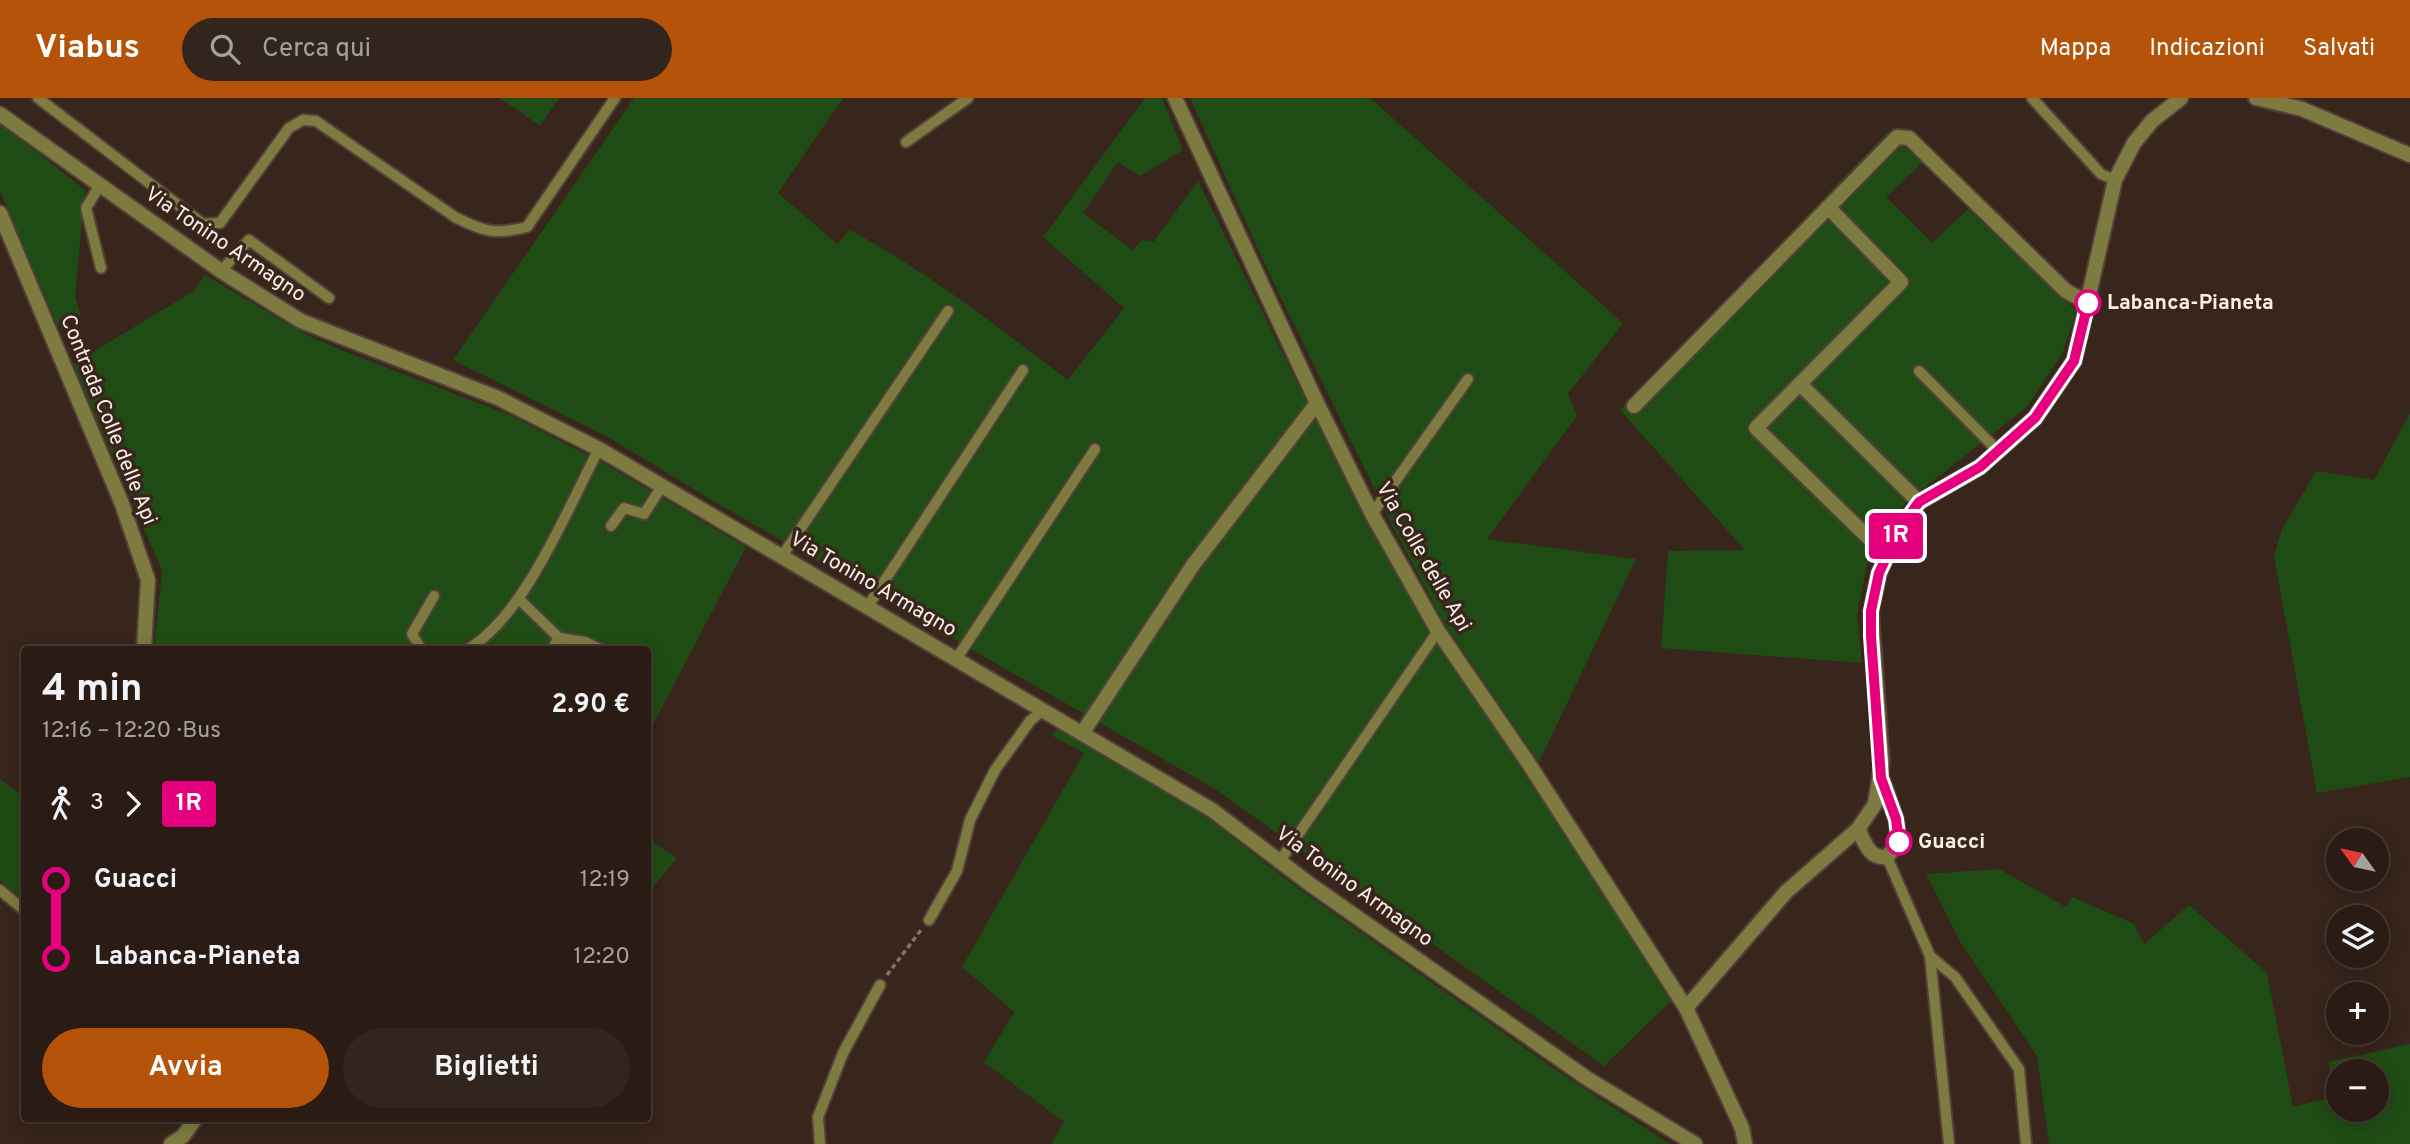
<!DOCTYPE html>
<html lang="it">
<head>
<meta charset="utf-8">
<style>
  :root { --surface:#2a1c15; --page:#32251e; --text:#f1f3f6; --muted:#a5a1a0; --line:#463a34; --accent:#b45309 }
  body { margin:0; font-family:Overpass,sans-serif; background:var(--page); color:var(--text); height:100vh; display:flex; flex-direction:column; font-size:26px; white-space:nowrap }
  * { box-sizing:border-box; margin:0 }
  p { font-size:23px; color:var(--muted) }
  .icon { flex:none; width:38px; height:38px; fill:none; stroke:currentColor; stroke-width:2; stroke-linecap:round; stroke-linejoin:round }
  .map { position:relative; flex:1; overflow:hidden }
  .sheet { position:absolute; left:21px; top:548px; width:630px; height:476px; display:flex; flex-direction:column; background:var(--surface); border-radius:7px; box-shadow:0 4px 18px #0003,0 0 0 2px var(--line) }
  .sheet>* { flex:none }
  .badge { padding:0 14px; border-radius:5px; font-size:24px; line-height:46px }
  .needle { width:46px; rotate:303deg }
  .buttons { position:absolute; left:2326px; top:730px; display:grid; gap:14px }
  .buttons a { display:grid; place-items:center; width:63px; height:63px; border-radius:50%; background:var(--surface); box-shadow:0 4px 18px #0003,0 0 0 2px var(--line); font-size:35px }
  .map>.badge { position:absolute; translate:-50% -50%; box-shadow:0 0 0 4px #fff }
  .legs { display:flex; align-items:center; gap:10px; height:77px; padding:0 21px; font-size:23px }
  .legs p { margin-inline-start:auto }
  .headline { display:flex; align-items:center; justify-content:space-between; height:119px; padding:0 21px }
  h1 { font-size:38px; font-weight:700; line-height:52px }
  .button { display:flex; gap:14px; margin-top:auto; padding:14px 21px }
  .button a { flex:1; height:80px; border-radius:42px; background:var(--accent); color:#fff; font-size:28px; font-weight:700; line-height:80px; text-align:center }
  .button a+a { background:var(--page); color:var(--text) }
  ul { padding:0 21px; list-style:none }
  li { display:flex; align-items:center; gap:24px; height:77px; font-size:26px }
  li i { display:grid; place-items:center; width:10px; height:100%; margin:0 9px; background:currentColor }
  li i::after { content:''; width:18px; height:18px; margin:-9px; border:5px solid; border-radius:50%; background:var(--surface) }
  li p { margin-inline-start:auto }
  li:first-child i { background:linear-gradient(#0000 50%,currentColor 0) }
  li:last-child i { background:linear-gradient(currentColor 50%,#0000 0) }
  header { display:flex; align-items:center; gap:42px; box-sizing:border-box; height:98px; padding:0 35px; background:var(--accent); color:#fff }
  header strong { font-size:33px }
  nav { display:flex; gap:38px; margin-inline-start:auto; font-size:24px }
  .search { width:490px; height:63px; background:var(--page); display:flex; align-items:center; gap:18px; box-sizing:border-box; padding:0 24px; border-radius:38px; color:var(--muted); font-size:26px }
  .map>svg:first-child { display:block }
  .green { fill:#1f4c14; fill-rule:evenodd }
  .lines { fill:none; stroke-linecap:round; stroke-linejoin:round }
  .service-casing { stroke:#534139; stroke-width:14 }
  .minor-casing { stroke:#534139; stroke-width:18 }
  .tertiary-casing { stroke:#534139; stroke-width:18 }
  .path { stroke:#83726a; stroke-width:3.5; stroke-dasharray:5 3.5; stroke-linecap:butt }
  .service { stroke:#7e7b40; stroke-width:10 }
  .minor { stroke:#7e7b40; stroke-width:14 }
  .tertiary { stroke:#7e7b40; stroke-width:14 }
  .line-1-casing { stroke:#fff; stroke-width:16 }
  .line-1 { stroke:#e6007e; stroke-width:10 }
  .stop-1-dot { fill:#fff; stroke:#e6007e; stroke-width:3.5 }
  .labels { text-anchor:middle; dominant-baseline:central; stroke-width:7; stroke-linejoin:round; paint-order:stroke }
  .street-label { font-size:21px; fill:#fbeee8; stroke:#38251c }
  .stop-label { font-size:21px; font-weight:bold; fill:#fbeee8; stroke:#38251c; text-anchor:start }
</style>
</head>
<body>
<header>
<strong>Viabus</strong>
<div class="search"><svg class="icon" aria-label="search" viewBox="0 0 24 24"><circle cx="10" cy="10" r="6"/><path d="M15 15l6 6"/></svg>Cerca qui</div>
<nav><a>Mappa</a><a>Indicazioni</a><a>Salvati</a></nav>
</header>
<div class="map">
<svg width="2410" height="1046" viewBox="0 0 2410 1046">
  <rect width="100%" height="100%" fill="#38251c"/>
  <g class="green">
    <polygon points="500,0 559,0 540,28"/>
    <path d="M634,0h209l-65,95 59,51 13,-14c78,42 148,97 218,150l56,-72 -81,-71 102,-139h17l21,52 -43,26 -22,-14 -35,51 50,37 9,-10 11,2 45,-61 165,335 64,109 246,374 -69,67 -389,-277 -502,-288 -105,-64 -155,-77z"/>
    <polygon points="1190,0 1370,0 1623,225 1568,296 1577,318 1487,441 1636,461 1539,664 1444,525 1393,429 1266,169"/>
    <polygon points="0,25 85,92 75,198 81,219 57,227 0,93"/>
    <polygon points="1888,34 1922,65 1886,99 1932,145 1968,111 2077,213 2062,256 2027,309 1905,405 1870,452 1857,517 1862,565 1661,550 1668,453 1745,452 1620,312"/>
    <polygon points="205,177 305,236 341,252 507,316 605,366 746,449 648,636 648,551 154,551 162,473 73,266 194,193"/>
    <polygon points="2410,315 2410,679 2317,695 2274,458 2282,431 2316,373 2374,382"/>
    <polygon points="1060,629 1200,714 1295,788 1556,972 1670,1046 1051,1046 1064,1024 984,964 1014,914 962,869 1084,655 1051,637"/>
    <polygon points="0,681 24,699 24,802 0,782"/>
    <polygon points="648,741 677,760 648,795"/>
    <path d="M1999,771l67,38 6,-10 62,27 10,20 45,-39 78,68 26,134 39,-10 -3,-35 81,-18v100h-361l-12,-88 -76,-113 -35,-69zM2338,973h38v39h-38z"/>
  </g>
  <g class="lines">
    <g class="service-casing">
      <g id="service">
        <path d="M38,0l165,126 17,-1 69,-95 14,-8 13,1 139,96c29,15 40,18 72,10l88,-129"/>
        <polyline points="2032,0 2101,76 2115,82"/>
        <polyline points="906,44 968,0"/>
        <polyline points="100,87 86,110 101,170"/>
        <polyline points="221,173 249,142 329,200"/>
        <polyline points="1919,273 1998,353"/>
        <polyline points="1372,416 1468,281"/>
        <polyline points="611,428 624,410 644,416 662,388"/>
        <polyline points="782,458 948,213"/>
        <polyline points="519,501 559,540 552,551"/>
        <polyline points="868,508 1023,272"/>
        <polyline points="559,540 585,544 600,551"/>
        <polyline points="421,551 412,536 434,498"/>
        <path d="M468,551c57,-33 100,-142 131,-200"/>
        <polyline points="957,560 1095,351"/>
        <polyline points="1887,759 1930,858 1949,1046"/>
        <polyline points="1280,763 1438,533"/>
        <polyline points="0,792 24,812"/>
        <polyline points="929,822 957,773 970,722 995,672 1030,623 1044,611"/>
        <polyline points="1930,858 1955,879 2019,971 2026,1046"/>
        <polyline points="820,1046 818,1019 843,955 880,887"/>
      </g>
    </g>
    <g class="minor-casing">
      <g id="minor">
        <polyline points="1175,0 1317,305 1372,416 1438,533 1527,663 1686,910"/>
        <polyline points="2256,0 2302,11 2410,57"/>
        <polyline points="1828,109 1901,184 1756,330 1887,458"/>
        <polyline points="0,115 122,406 148,482 144,551"/>
        <polyline points="1800,286 1919,404"/>
        <polyline points="1634,308 1897,39 1909,40 2066,193 2088,205"/>
        <polyline points="1083,634 1193,467 1317,305"/>
        <path d="M1858,731c7,14 11,30 29,28l12,-15 -3,-23 -14,-40"/>
        <polyline points="171,1046 183,1038 196,1020"/>
        <polyline points="1745,1046 1742,1030 1686,910 1786,794 1858,731 1875,706 1882,664 1871,513 1879,475 1899,432 1919,404 1980,369 2035,320 2074,263 2115,82 2134,45 2152,23 2181,0"/>
      </g>
    </g>
    <g class="tertiary-casing">
      <polyline id="tertiary" points="0,16 221,173 301,223 498,300 599,351 1212,712 1311,787 1588,981 1695,1046"/>
    </g>
    <polyline class="path" points="887,877 921,832"/>
    <use href="#service" class="service"/>
    <use href="#minor" class="minor"/>
    <use href="#tertiary" class="tertiary"/>
  </g>
  <g class="lines">
    <g class="line-1-casing">
      <polyline id="line-1" points="1899,744 1896,721 1881,680 1871,538 1871,513 1879,475 1899,432 1919,404 1980,369 2035,320 2074,263 2088,205"/>
    </g>
    <use href="#line-1" class="line-1"/>
  </g>
  <g class="stop-1-dot">
    <circle cx="2088" cy="205" r="12"/>
    <circle cx="1899" cy="744" r="12"/>
  </g>
  <g class="labels">
    <g class="street-label">
      <text transform="translate(225 147) rotate(34)">Via Tonino Armagno</text>
      <text transform="translate(108 322) rotate(68)">Contrada Colle delle Api</text>
      <text transform="translate(1423 459) rotate(60)">Via Colle delle Api</text>
      <text transform="translate(873 487) rotate(30)">Via Tonino Armagno</text>
      <text transform="translate(1354 789) rotate(36)">Via Tonino Armagno</text>
    </g>
    <g class="stop-label">
      <text x="2107" y="205">Labanca-Pianeta</text>
      <text x="1918" y="744">Guacci</text>
    </g>
  </g>
</svg>
<div class="buttons">
<a><svg class="needle" viewBox="-14 -14 28 28"><path d="M0-13l5 13h-10z" fill="#e53935"/><path d="M0 13l5-13h-10z" fill="#a5a1a0"/></svg></a>
<a><svg class="icon" aria-label="layers" viewBox="0 0 24 24"><path d="M12 4l9 5-9 5-9-5zM3 14l9 5 9-5"/></svg></a>
<a>+</a>
<a>−</a>
</div>
<b class="badge" style="left:1896px;top:438px;background:#e6007e;color:#fff">1R</b>
<section class="sheet">
<div class="headline"><div><h1>4 min</h1><p>12:16 – 12:20 · Bus</p></div><b>2.90 €</b></div>
<div class="legs"><svg class="icon" aria-label="walk" viewBox="0 0 24 24"><circle cx="13" cy="4" r="2"/><path d="M13 8l-2 6 4 7M11 14l-3 7M7 12l3-4h3l4 4"/></svg>3<svg class="icon" aria-label="forward" viewBox="0 0 24 24"><path d="M9 5l7 7-7 7"/></svg><b class="badge" style="background:#e6007e;color:#fff">1R</b></div>
<ul>
<li><i style="color:#e6007e"></i><b>Guacci</b><p>12:19</p></li>
<li><i style="color:#e6007e"></i><b>Labanca-Pianeta</b><p>12:20</p></li>
</ul>
<div class="button"><a>Avvia</a><a>Biglietti</a></div>
</section>
</div>
</body>
</html>
